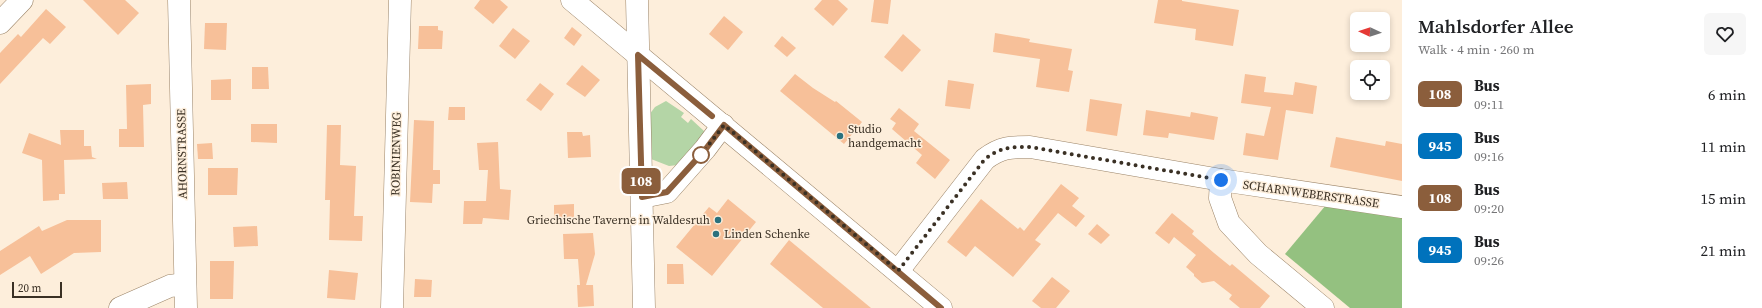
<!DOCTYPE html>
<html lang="en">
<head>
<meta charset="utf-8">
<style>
  :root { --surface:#fff; --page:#f6f6f6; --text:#202124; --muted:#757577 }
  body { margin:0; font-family:"Source Serif 4",serif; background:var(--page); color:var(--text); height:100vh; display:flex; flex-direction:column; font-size:15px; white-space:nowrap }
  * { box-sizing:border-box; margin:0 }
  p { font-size:13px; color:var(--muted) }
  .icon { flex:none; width:22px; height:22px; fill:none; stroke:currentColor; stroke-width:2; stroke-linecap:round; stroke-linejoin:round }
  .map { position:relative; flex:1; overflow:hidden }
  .sheet { display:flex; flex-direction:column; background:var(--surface); width:360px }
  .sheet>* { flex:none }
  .badge { padding:0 8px; border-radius:6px; font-size:14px; line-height:26px }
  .needle { width:26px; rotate:273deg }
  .buttons { position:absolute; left:1350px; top:12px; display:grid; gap:8px }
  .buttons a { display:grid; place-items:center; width:40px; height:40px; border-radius:6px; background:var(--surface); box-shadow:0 2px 6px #0003; font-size:20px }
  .scale { position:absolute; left:12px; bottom:10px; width:50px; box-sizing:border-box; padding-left:4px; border:2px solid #3a3024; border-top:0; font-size:11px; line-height:14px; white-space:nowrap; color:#3a3024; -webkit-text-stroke:3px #fdeedb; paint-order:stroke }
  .you { position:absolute; width:20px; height:20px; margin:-10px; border:3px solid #fff; border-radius:50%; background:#1a73e8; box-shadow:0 0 0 6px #1a73e833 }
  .map>.badge { position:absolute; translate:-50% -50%; box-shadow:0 0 0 2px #fff }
  .round { display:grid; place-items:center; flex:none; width:42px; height:42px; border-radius:6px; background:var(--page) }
  .headline { display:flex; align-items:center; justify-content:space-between; height:68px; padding:0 16px }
  h1 { font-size:19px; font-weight:600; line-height:30px }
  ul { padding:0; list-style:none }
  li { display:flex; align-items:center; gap:12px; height:52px; padding:0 16px }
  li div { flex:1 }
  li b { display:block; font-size:15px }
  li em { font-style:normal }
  li .badge { min-width:44px; font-weight:700; text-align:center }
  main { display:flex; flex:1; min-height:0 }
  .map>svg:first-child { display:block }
  .green { fill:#b4d5a6 }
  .forest { fill:#94c180 }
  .building { fill:#f7c099 }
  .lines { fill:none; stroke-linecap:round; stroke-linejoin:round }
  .minor-casing { stroke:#9b8468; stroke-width:23 }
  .minor { stroke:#fff; stroke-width:22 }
  .line-casing { stroke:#fff; stroke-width:9 }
  .line { stroke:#8b5e3c; stroke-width:6 }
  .walk { stroke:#3a3024; stroke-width:4; stroke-dasharray:0 7.2 }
  .poi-dot { fill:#2a717e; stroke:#fdeedb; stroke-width:1.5 }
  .stop-dot { fill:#fff; stroke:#8b5e3c; stroke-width:2 }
  .labels { text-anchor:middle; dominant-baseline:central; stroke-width:3; stroke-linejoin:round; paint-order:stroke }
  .poi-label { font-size:12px; fill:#3a3024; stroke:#fdeedb; text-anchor:start }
  .street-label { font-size:12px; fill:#3a3024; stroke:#fdeedb }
</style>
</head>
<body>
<main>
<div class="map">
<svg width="1402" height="308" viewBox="0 0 1402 308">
  <rect width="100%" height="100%" fill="#fdeedb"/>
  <polygon class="green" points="666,101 684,113 681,117 688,123 691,119 704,131 704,133 678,165 669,166 651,159 649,115 655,107"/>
  <polygon class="forest" points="1326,205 1402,217 1402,308 1350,308 1285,254"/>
  <g class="building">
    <polygon points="83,0 125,0 139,13 118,35"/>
    <polygon points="480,0 500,0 508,7 493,24 474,8"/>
    <polygon points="822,0 838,0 848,9 833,26 814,9"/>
    <polygon points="874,0 891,0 888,24 871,22"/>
    <polygon points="1158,0 1182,0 1182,1 1239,10 1233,46 1195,40 1196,29 1154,23"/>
    <polygon points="46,9 66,27 50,44 43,38 0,84 0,53 18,34 21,37"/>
    <polygon points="724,16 743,32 728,50 709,34"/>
    <polygon points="205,23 227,23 226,50 204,49"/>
    <polygon points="419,26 438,26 438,30 443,31 442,49 418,49"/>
    <polygon points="572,27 582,35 574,46 564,38"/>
    <polygon points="513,28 530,41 515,59 499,46"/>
    <polygon points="995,33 1030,39 1029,42 1072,49 1068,70 1073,71 1069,92 1036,87 1040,59 993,52"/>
    <polygon points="903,34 921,50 902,72 884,57"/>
    <polygon points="782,36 796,48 787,57 774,46"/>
    <polygon points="582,65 600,80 585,97 566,84"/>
    <polygon points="252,67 268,67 269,89 252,89"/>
    <polygon points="795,74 813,88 835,102 836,101 862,122 844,144 780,91"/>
    <polygon points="1245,74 1266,77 1264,92 1293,95 1295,82 1317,86 1313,114 1286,110 1278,160 1243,155 1246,133 1264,136 1271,107 1241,103"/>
    <polygon points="231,79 231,100 211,100 211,80"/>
    <polygon points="948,80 974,84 970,109 945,106"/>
    <polygon points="540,83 554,94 541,111 526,100"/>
    <polygon points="151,84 151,104 143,105 144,147 119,147 119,129 127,129 126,85"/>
    <polygon points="1090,99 1122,104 1117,136 1086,131"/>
    <polygon points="449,107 465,107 465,120 448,120"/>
    <polygon points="899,108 919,124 914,131 950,160 935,179 916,163 922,155 892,129 896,123 890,119"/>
    <polygon points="1146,110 1190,117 1191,112 1218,117 1214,140 1169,133 1168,138 1143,135"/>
    <polygon points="414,120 434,121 433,170 440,170 440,184 433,184 432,203 410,202"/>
    <polygon points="251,124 277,124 277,143 251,142"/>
    <polygon points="327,125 341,125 340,165 356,166 354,216 363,216 362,241 329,240 330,200 325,200"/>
    <polygon points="60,130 84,130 84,146 91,146 92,157 97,159 64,160 65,194 59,194 59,200 43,201 42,160 22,153 29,133 61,145"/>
    <polygon points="567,132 582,132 583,136 590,135 591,157 568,158"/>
    <polygon points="1336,137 1385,146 1386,141 1402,144 1402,181 1330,167"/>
    <polygon points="498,142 500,189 511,190 509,220 483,218 482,224 463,224 464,201 486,201 488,170 479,170 477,143"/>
    <polygon points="212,143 213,159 198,159 197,144"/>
    <polygon points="208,168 238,168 237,195 208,195"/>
    <polygon points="127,182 128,199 103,199 102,183"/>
    <polygon points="1061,184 1079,198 1072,206 1085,216 1076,227 1058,213 1035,240 1041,244 1013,277 975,246 966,257 947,242 981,199 1018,229 1020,227 1024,231"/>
    <polygon points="728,199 756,222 712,276 676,247 709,207 717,213"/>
    <polygon points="574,204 574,219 554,220 554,205"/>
    <polygon points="1172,213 1194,231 1192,234 1214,253 1230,266 1232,264 1270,296 1260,308 1240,308 1229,299 1232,295 1214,281 1202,283 1194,276 1194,274 1186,267 1196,255 1174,237 1169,244 1155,233"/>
    <polygon points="67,220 101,220 101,252 74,253 41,274 30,256 0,275 0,251 39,226 42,231"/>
    <polygon points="1097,224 1110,235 1101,244 1088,234"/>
    <polygon points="257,226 258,246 234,247 233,227"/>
    <polygon points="593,233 595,254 586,285 593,285 594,306 578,307 577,285 580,285 578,259 564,259 563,234"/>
    <polygon points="789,240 871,308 823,308 770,264"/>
    <polygon points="210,261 234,261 233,299 210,299"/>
    <polygon points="667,264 683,264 684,284 667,284"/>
    <polygon points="329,270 358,273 355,300 327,298"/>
    <polygon points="1052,277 1070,291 1056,308 1041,308 1032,301"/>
    <polygon points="415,279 432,280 431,297 414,297"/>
  </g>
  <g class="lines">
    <g class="minor-casing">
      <g id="minor">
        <polyline points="179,0 186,308"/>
        <polyline points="572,0 941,308"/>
        <polyline points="637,0 644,308"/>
        <polyline points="0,23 22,0"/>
        <polyline points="1221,180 1220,198 1229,223 1258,254 1323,308"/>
        <polyline points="642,197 667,192 705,149 723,125"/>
        <path d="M898,271l87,-112c16,-12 25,-12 45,-12l191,33 181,27"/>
        <polyline points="120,308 170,286 185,284"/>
        <polyline points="392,308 400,0"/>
      </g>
    </g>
    <use href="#minor" class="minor"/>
  </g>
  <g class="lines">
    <g class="line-casing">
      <polyline id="line" points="712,116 638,55 642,197 667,192 705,150 724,125 941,308"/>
    </g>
    <use href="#line" class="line"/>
    <path class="walk" d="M701,155l23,-30 174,146 87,-112c16,-12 25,-12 45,-12l191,33"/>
  </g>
  <g class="poi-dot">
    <circle cx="840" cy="136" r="4"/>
    <circle cx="718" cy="220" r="4"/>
    <circle cx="716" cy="234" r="4"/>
  </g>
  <circle class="stop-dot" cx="701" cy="155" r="8"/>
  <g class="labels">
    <g class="poi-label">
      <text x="848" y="129">Studio<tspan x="848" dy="14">handgemacht</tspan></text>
      <text x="710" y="220" text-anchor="end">Griechische Taverne in Waldesruh</text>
      <text x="724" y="234">Linden Schenke</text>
    </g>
    <g class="street-label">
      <text transform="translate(182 154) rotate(-91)">AHORNSTRASSE</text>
      <text transform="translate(396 154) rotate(-89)">ROBINIENWEG</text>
      <text transform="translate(1311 194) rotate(8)">SCHARNWEBERSTRASSE</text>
    </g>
  </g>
</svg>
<div class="buttons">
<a><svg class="needle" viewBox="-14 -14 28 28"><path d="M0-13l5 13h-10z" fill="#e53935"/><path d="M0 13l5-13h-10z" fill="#757577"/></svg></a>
<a><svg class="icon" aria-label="locate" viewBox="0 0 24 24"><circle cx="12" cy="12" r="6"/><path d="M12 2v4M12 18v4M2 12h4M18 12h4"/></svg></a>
</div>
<div class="scale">20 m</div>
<div class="you" style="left:1221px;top:180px"></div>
<b class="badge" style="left:641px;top:181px;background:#8b5e3c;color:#fff">108</b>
</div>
<section class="sheet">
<div class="headline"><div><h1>Mahlsdorfer Allee</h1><p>Walk · 4 min · 260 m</p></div><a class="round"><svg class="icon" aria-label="heart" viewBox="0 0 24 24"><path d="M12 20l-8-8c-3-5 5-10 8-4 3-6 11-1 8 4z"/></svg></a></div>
<ul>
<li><span class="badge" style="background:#8b5e3c;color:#fff">108</span><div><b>Bus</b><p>09:11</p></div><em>6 min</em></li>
<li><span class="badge" style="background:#0072bc;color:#fff">945</span><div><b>Bus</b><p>09:16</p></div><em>11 min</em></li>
<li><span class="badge" style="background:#8b5e3c;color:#fff">108</span><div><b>Bus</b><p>09:20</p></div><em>15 min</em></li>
<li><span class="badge" style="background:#0072bc;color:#fff">945</span><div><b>Bus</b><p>09:26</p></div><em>21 min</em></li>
</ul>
</section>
</main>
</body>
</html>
